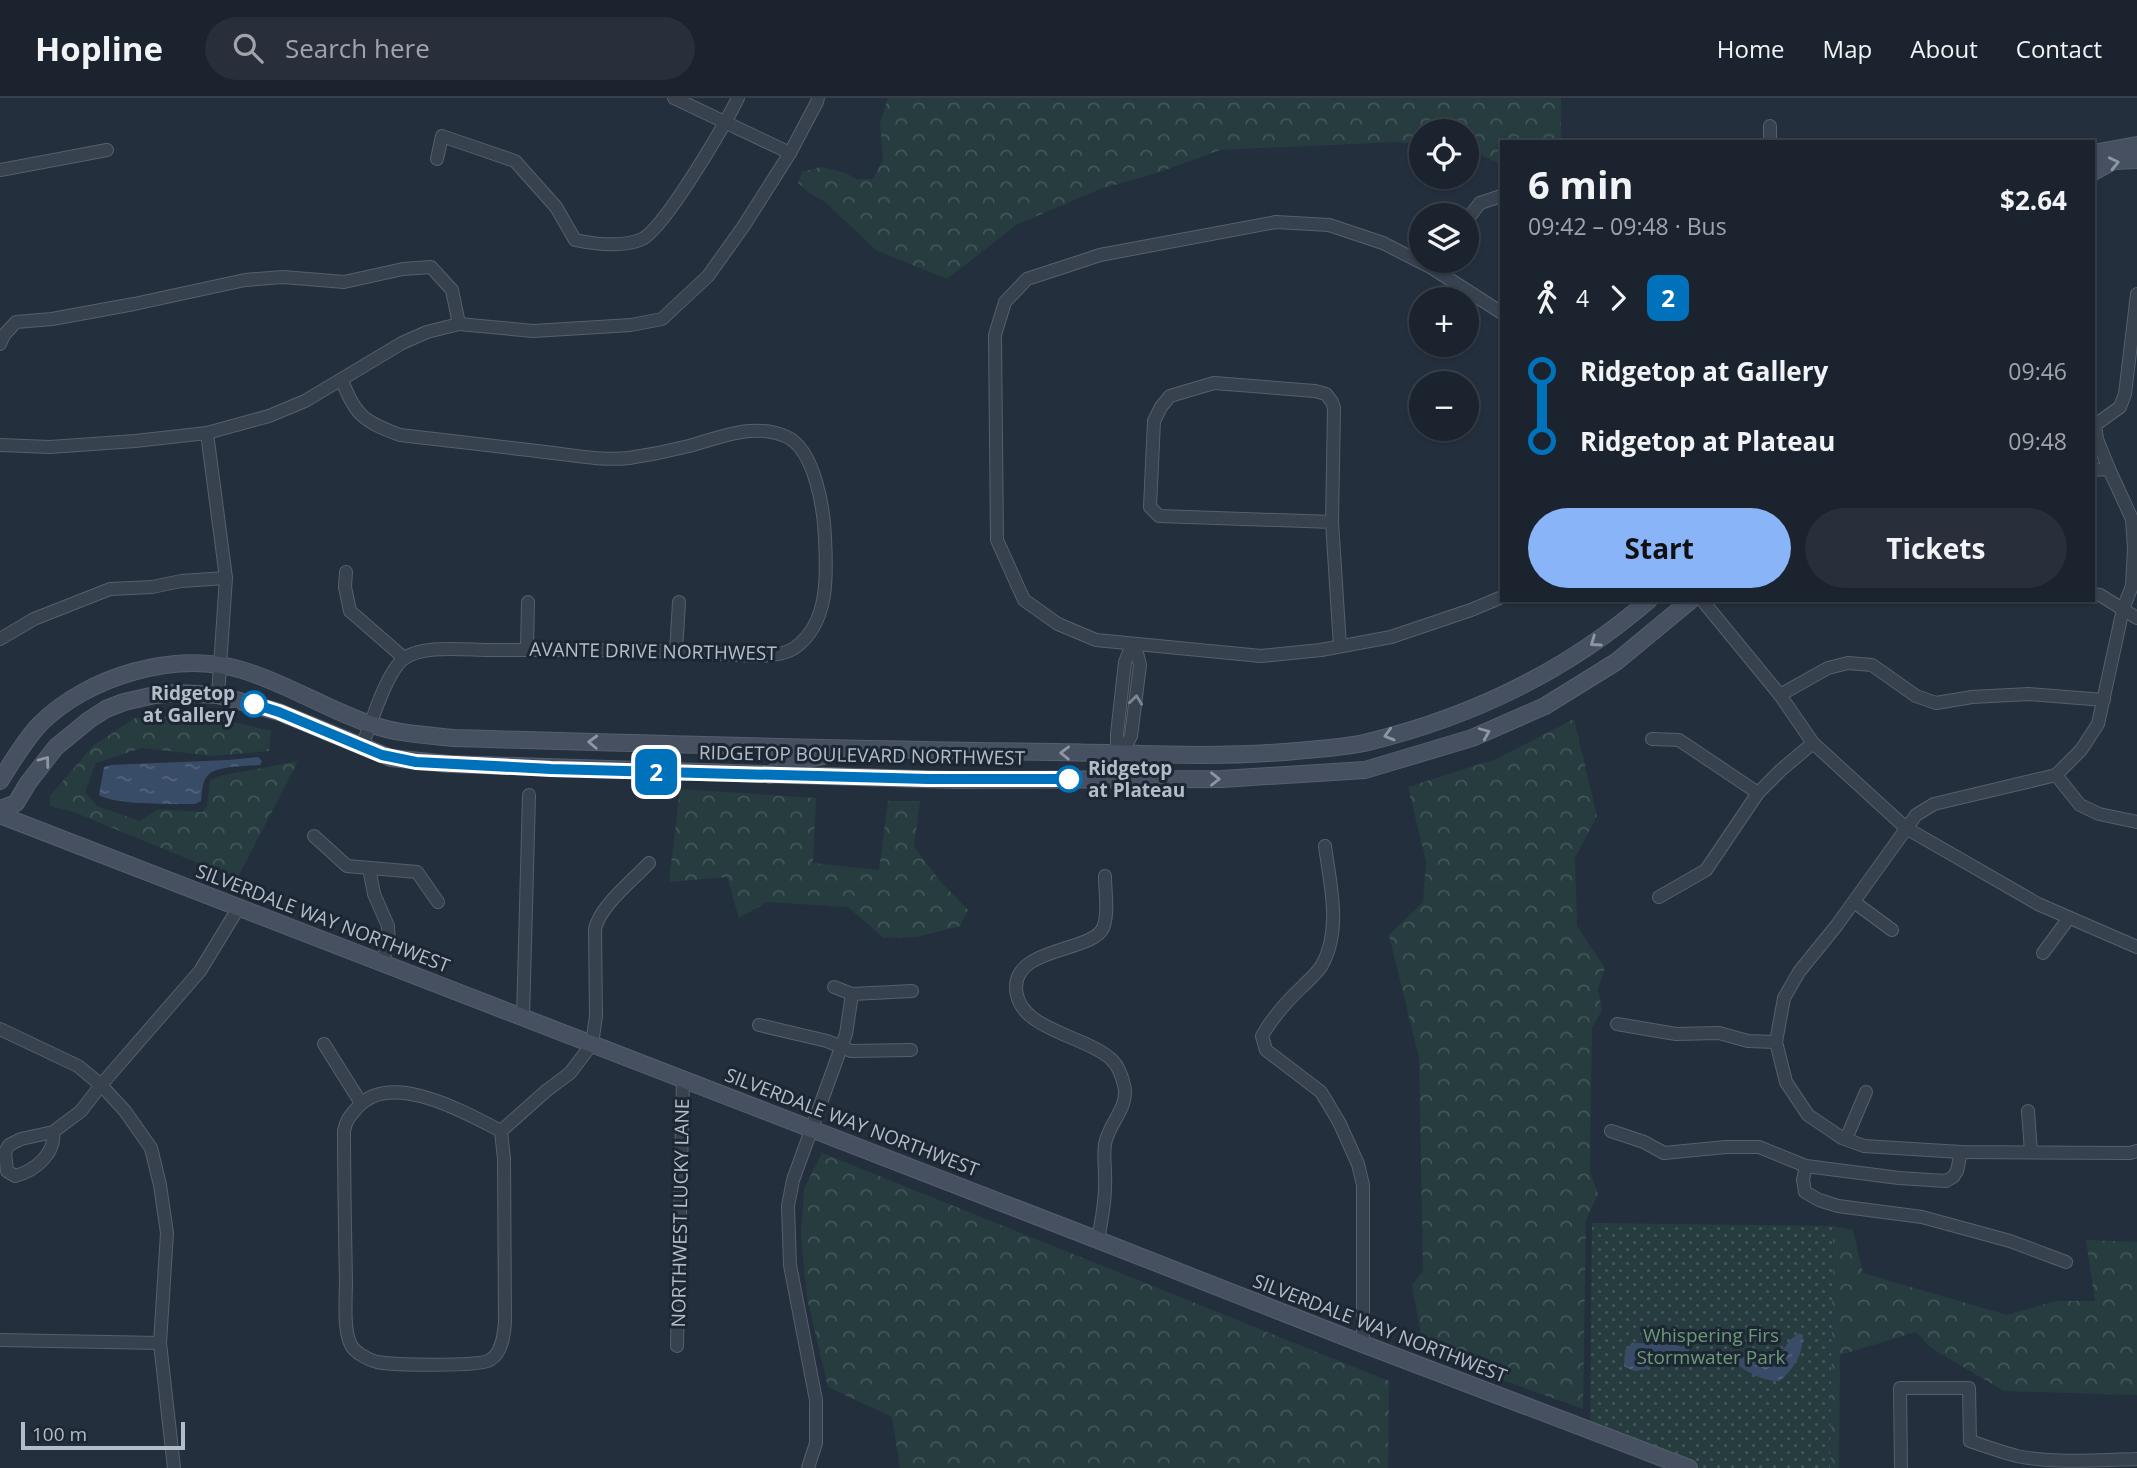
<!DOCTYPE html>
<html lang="en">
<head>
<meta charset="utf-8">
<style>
  :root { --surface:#1b232e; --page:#282f3a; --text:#f1f3f6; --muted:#a0a4aa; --line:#39404a; --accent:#8ab4f8 }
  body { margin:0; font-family:"Open Sans",sans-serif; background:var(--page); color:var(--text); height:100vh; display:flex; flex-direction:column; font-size:26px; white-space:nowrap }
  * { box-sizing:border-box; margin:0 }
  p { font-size:23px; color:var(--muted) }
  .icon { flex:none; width:38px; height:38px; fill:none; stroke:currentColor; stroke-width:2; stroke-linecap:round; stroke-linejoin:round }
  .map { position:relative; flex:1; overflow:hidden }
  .sheet { position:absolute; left:1500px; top:42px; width:595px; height:462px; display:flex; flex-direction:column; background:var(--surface); border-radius:0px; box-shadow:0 2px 5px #0004,0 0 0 2px var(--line) }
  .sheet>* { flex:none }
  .badge { padding:0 14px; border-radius:10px; font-size:24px; line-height:46px }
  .controls { position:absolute; left:1409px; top:21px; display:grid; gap:14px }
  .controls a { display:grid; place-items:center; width:70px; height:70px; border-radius:50%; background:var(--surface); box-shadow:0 2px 5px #0004,0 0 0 2px var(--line); font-size:35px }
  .scale { position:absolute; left:21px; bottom:18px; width:164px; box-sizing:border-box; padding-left:7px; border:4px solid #b4bcc9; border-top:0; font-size:19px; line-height:24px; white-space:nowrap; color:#b4bcc9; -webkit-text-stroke:5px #1d2633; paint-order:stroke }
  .map>.badge { position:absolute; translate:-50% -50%; box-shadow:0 0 0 4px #fff }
  .legs { display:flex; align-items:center; gap:10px; height:77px; padding:0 28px; font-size:23px }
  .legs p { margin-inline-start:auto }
  .summary { display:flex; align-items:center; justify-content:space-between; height:119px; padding:0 28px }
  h1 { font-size:38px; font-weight:700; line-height:52px }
  .button { display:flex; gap:14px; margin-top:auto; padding:14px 28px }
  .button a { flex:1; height:80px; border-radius:42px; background:var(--accent); color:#111; font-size:28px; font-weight:700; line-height:80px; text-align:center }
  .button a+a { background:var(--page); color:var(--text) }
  ul { padding:0 28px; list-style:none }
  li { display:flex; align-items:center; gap:24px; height:70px; font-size:26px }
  li i { display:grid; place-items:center; width:10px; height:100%; margin:0 9px; background:currentColor }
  li i::after { content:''; width:18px; height:18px; margin:-9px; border:5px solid; border-radius:50%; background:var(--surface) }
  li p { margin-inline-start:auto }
  li:first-child i { background:linear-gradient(#0000 50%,currentColor 0) }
  li:last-child i { background:linear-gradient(currentColor 50%,#0000 0) }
  header { display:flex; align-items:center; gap:42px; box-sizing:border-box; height:98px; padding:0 35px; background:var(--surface); border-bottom:2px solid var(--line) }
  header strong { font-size:33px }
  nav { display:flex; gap:38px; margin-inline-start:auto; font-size:24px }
  .search { width:490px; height:63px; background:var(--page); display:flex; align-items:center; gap:18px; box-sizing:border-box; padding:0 24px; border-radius:38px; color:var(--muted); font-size:26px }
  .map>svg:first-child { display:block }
  .forest { fill:url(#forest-crowns) }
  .park { fill:url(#park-dots) }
  .water { fill:url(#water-ripples) }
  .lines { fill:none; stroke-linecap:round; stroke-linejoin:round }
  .minor-casing { stroke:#565f6c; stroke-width:14 }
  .secondary-casing { stroke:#565f6c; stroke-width:18 }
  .minor { stroke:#38414e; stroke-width:12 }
  .secondary { stroke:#465061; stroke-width:16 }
  .oneway { stroke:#8e96a5 }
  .oneway2 { stroke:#7c8592 }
  .line-1-casing { stroke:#fff; stroke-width:16 }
  .line-1 { stroke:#0072bc; stroke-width:10 }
  .stop-1-dot { fill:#fff; stroke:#0072bc; stroke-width:3.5 }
  .labels { text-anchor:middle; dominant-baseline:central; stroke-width:6; stroke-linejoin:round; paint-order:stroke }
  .street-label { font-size:19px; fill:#b4bcc9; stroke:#1d2633 }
  .stop-label { font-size:19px; font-weight:bold; fill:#b4bcc9; stroke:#1d2633; text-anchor:end }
  .park-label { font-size:19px; fill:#6b9a76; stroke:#1d2633 }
</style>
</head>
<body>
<header>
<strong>Hopline</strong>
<div class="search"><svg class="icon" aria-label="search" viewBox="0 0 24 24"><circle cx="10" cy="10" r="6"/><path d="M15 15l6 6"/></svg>Search here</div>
<nav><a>Home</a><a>Map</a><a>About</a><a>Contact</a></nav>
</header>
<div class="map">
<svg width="2137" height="1370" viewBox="0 0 2137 1370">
  <defs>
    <pattern id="forest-crowns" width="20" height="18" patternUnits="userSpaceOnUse" patternTransform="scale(1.75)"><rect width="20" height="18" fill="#263c3f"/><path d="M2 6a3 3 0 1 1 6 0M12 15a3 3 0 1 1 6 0" fill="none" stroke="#435659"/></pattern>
    <pattern id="park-dots" width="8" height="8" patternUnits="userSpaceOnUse" patternTransform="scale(1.75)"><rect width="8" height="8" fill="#263c3f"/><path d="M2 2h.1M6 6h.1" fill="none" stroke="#435659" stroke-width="1.8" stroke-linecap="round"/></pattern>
    <pattern id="water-ripples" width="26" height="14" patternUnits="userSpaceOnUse" patternTransform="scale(1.75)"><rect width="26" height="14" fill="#394c67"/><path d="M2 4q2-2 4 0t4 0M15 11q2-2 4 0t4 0" fill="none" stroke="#53647b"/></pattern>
  </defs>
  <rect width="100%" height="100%" fill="#242f3e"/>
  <g class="forest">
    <polygon points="888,0 1561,0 1561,44 1502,44 1501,66 1467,51 1466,33 1421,33 1421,46 1395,44 1220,52 1154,76 1100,91 1016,127 947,181 876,152 825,104 808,94 798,85 802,74 821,69 843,74 857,81 873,81 883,62 880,25"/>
    <polygon points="203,617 271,633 269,653 214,658 142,650 96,665 85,694 97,708 140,723 158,711 202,714 207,708 210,682 220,678 298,663 237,781 71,713 50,708 50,698 93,648 135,620"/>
    <polygon points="1574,621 1597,718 1575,760 1577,828 1605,870 1598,891 1602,912 1592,930 1590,1074 1598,1096 1586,1122 1583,1311 1424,1254 1412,1187 1423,1173 1419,960 1389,837 1423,804 1426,763 1408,689 1496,661"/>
    <polygon points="680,691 816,700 813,765 879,772 888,703 920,703 914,749 941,784 968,812 960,828 916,839 884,840 848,809 767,804 739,820 727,779 669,784"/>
    <polygon points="822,1055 1389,1283 1388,1370 900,1370 892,1319 828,1289 807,1200 801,1138 804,1091"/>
    <polygon points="1833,1128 1853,1132 1863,1175 2007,1217 2056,1203 2095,1203 2086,1142 2137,1144 2137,1297 2004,1293 1931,1250 1916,1234 1840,1257 1839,1370 1830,1370"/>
  </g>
  <polygon class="park" points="1592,1125 1833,1128 1830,1370 1688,1370 1590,1333"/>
  <g class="water">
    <path d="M258,659l4,4 -2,4c-13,1 -42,1 -51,9 -7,6 -7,18 -8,27l-6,3c-21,0 -80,1 -96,-9l5,-28 7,-2 117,-5z"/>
    <path d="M1799,1235l4,2c0,20 -9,33 -23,46 -20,1 -39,-13 -54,-25v-4l4,-1c16,10 29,10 48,6l12,-17z"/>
    <polygon points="1632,1245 1672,1246 1689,1251 1688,1254 1647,1271 1634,1273 1624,1268 1625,1253"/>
  </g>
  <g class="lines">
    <g class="minor-casing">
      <g id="minor">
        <polyline points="674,0 790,55"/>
        <polyline points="1770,28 1770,44"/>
        <path d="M437,61l5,-23 73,25 41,46 19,33c19,4 46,7 65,0 23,-8 85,-116 98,-142"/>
        <polyline points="0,72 107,52"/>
        <polyline points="1466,123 1480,105 1501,98"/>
        <polyline points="2137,196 2125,296 2120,309 2095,327 2097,341 2109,371 2132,421 2134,450 2132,488 2123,511 2098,626 2081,652 2056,677 1934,706 1916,717 1837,827 1799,874 1784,900 1776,944 1786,984 1808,1017 1842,1040 1864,1048 1961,1054 2130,1055 2137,1053"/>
        <polyline points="1502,215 1432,170 1383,145 1329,127 1276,124 1100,157 1027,181 1005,204 995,237 997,442 1024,502 1058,526 1096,542 1261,558 1321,552 1391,539 1471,512 1502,499"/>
        <polyline points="0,246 4,237 16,224 52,221 134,206 245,182 283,179 344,184 403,171 431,169 452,192 459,226"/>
        <path d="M342,282c13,36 23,42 58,55 49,6 97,11 145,17 28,3 56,9 84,6 20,-3 40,-7 60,-12 33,-9 65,-24 98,-9 28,13 37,73 38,101 2,38 4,84 -29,109 -11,8 -25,8 -38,9 -22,0 -44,-3 -67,-4 -67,-3 -135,-2 -202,-2 -23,0 -69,-6 -87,10 -17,16 -31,64 -40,86"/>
        <polyline points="207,335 226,480 218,597"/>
        <polyline points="0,347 50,349 135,343 207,335 269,318 305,303 402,245 427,234 459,226 533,233 631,227 662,221 708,178 743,129 790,55 817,4 818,0"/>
        <polyline points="2093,372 2109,371"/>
        <polyline points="1332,424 1159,418 1150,409 1154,323 1161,309 1170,298 1214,285 1315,293 1326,296 1332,304 1334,310 1332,424 1340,548"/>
        <polyline points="346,474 345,489 350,513 404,560"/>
        <polyline points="2093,496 2100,497 2137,520"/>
        <polyline points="1702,502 1780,597 1813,645 1906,730 2038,806 2137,849"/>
        <polyline points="0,541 34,521 110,491 152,489 181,483 226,480"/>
        <polyline points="527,551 528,504"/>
        <polyline points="676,554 679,504"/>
        <polyline points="1780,597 1828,570 1848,565 1872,567 1916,598 1936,605 1972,599 2029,596 2104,602"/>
        <polyline points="1652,641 1679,642 1758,695"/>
        <polyline points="1122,655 1131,638 1140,567 1135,547"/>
        <polyline points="2056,677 2080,707 2099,716 2137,724"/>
        <polyline points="1122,681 1122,655 1117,646 1117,636 1125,564 1129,554 1135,547"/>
        <polyline points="314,738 347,768 417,774 438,804"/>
        <path d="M1325,748c5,38 17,83 -3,119 -4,7 -12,14 -18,20 -16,15 -31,31 -42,51l4,14 55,42 18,30 19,42 5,21v159"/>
        <polyline points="369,770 374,796 388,828 389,846 381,865"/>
        <polyline points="1659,799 1706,772 1758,695 1781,672 1813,645"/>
        <polyline points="1854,804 1892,832"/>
        <polyline points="2043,855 2069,820"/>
        <polyline points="834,889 852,896 912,893"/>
        <polyline points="523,920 529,697"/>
        <polyline points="1617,926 1676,936 1719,935 1748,943 1776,944"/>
        <polyline points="759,927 827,943 851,953 911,952"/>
        <polyline points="0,931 78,968 101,987 125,1013 151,1050 160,1087 167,1135 160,1245 174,1370"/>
        <polyline points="324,946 361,1005"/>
        <polyline points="2028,1013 2031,1054"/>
        <path d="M501,1033c-35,-18 -111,-62 -144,-23 -7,8 -11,12 -13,23 0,50 1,100 2,150 0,17 -3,49 5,64 4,8 18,15 26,17 16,3 101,5 113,-2 12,-7 14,-25 15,-38l-1,-163 -3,-28 45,-40 24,-18 22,-29 4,-28 -1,-87c5,-23 37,-48 54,-66"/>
        <polyline points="1611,1033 1644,1044 1664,1055 1726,1049 1759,1049 1806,1068 1899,1080 1946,1083 1953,1079 1957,1073 1961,1054"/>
        <path d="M53,1034c3,21 -18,39 -38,44l-8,-5 -2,-19 4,-7 12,-6 32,-7 28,-21 20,-26 99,-114 39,-64"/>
        <polyline points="1846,1041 1866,994"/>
        <polyline points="1806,1068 1803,1082 1805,1094 1819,1102 1838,1108 1922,1119 2010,1143 2066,1164"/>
        <path d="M1098,1142c3,-18 7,-35 7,-53 1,-14 -2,-29 0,-43 3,-20 25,-37 19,-59 -2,-8 -5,-18 -11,-24 -25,-26 -97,-30 -97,-74 0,-40 76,-35 87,-59 6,-15 2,-36 2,-52"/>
        <polyline points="0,1242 160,1245"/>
        <polyline points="677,1248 683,981"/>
        <polyline points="808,1370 816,1345 816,1302 790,1167 788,1108 793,1082 846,936 852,896"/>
        <path d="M1901,1370l-1,-80h69l1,53c15,5 31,11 47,15 39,8 80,4 120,3"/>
      </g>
    </g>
    <g class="secondary-casing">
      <g id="secondary">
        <polyline points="2093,55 2137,47"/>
        <polyline points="2093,74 2113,63 2137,62"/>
        <polyline points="770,677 790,663 823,658"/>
        <path d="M0,683c12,-19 24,-40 40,-57 48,-48 136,-74 202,-54 44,13 84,39 128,54 27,10 56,11 84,14 200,6 400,12 601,14 76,1 153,6 229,0 26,-2 54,-4 80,-9 105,-25 203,-72 285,-143"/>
        <polyline points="0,711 16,705 28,685 56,649 89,622 106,611 124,604 155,597 176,595 218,597 279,614 391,660 449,666 954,682 1222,681 1365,672 1472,640 1545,608 1616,564 1691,502"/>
        <polyline points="0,717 1098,1142 1363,1246 1689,1370"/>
      </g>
    </g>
    <use href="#minor" class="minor"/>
    <use href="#secondary" class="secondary"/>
  </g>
  <defs><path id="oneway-chevron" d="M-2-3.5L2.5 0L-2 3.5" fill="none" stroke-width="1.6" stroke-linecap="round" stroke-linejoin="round" transform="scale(1.75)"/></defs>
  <g class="oneway">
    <use href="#oneway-chevron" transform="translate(2114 65) rotate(-13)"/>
    <use href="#oneway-chevron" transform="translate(1595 544) rotate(145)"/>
    <use href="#oneway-chevron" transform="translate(1485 635) rotate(-23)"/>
    <use href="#oneway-chevron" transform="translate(1389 637) rotate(164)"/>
    <use href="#oneway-chevron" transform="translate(593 644) rotate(-178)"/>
    <use href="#oneway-chevron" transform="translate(1065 655) rotate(-179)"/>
    <use href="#oneway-chevron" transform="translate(45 663) rotate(-53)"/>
    <use href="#oneway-chevron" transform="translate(1215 681)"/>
  </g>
  <use class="oneway2" href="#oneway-chevron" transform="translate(1136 602) rotate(-83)"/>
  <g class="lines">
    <g class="line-1-casing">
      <polyline id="line-1" points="254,606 279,614 382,657 416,664 551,671 928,681 1069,681"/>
    </g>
    <use href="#line-1" class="line-1"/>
  </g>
  <g class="stop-1-dot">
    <circle cx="254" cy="606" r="12"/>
    <circle cx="1069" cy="681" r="12"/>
  </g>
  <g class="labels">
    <g class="street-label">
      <text transform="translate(653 553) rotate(1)">AVANTE DRIVE NORTHWEST</text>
      <text transform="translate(862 657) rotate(1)">RIDGETOP BOULEVARD NORTHWEST</text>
      <text transform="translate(323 820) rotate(21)">SILVERDALE WAY NORTHWEST</text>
      <text transform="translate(852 1024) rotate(21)">SILVERDALE WAY NORTHWEST</text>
      <text transform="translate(680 1115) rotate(-89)">NORTHWEST LUCKY LANE</text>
      <text transform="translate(1380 1230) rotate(21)">SILVERDALE WAY NORTHWEST</text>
    </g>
    <g class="stop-label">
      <text x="235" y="595">Ridgetop<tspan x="235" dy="22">at Gallery</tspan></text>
      <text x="1088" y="670" text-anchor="start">Ridgetop<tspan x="1088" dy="22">at Plateau</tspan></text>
    </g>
    <g class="park-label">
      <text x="1711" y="1237">Whispering Firs<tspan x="1711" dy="22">Stormwater Park</tspan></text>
    </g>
  </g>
</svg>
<div class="controls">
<a><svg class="icon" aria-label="locate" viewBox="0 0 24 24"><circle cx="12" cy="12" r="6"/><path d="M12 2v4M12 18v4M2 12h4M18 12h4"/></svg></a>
<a><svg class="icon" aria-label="layers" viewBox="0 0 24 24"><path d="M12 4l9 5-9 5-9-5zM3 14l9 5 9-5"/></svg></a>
<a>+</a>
<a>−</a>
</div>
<div class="scale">100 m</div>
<b class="badge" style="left:656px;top:674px;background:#0072bc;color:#fff">2</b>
<section class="sheet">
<div class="summary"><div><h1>6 min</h1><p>09:42 – 09:48 · Bus</p></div><b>$2.64</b></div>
<div class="legs"><svg class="icon" aria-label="walk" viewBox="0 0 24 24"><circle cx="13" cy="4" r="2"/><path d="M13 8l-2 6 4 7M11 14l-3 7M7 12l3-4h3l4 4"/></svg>4<svg class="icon" aria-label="forward" viewBox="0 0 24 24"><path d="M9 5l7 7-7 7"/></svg><b class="badge" style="background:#0072bc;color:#fff">2</b></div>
<ul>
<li><i style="color:#0072bc"></i><b>Ridgetop at Gallery</b><p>09:46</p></li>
<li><i style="color:#0072bc"></i><b>Ridgetop at Plateau</b><p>09:48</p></li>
</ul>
<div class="button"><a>Start</a><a>Tickets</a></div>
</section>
</div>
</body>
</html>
